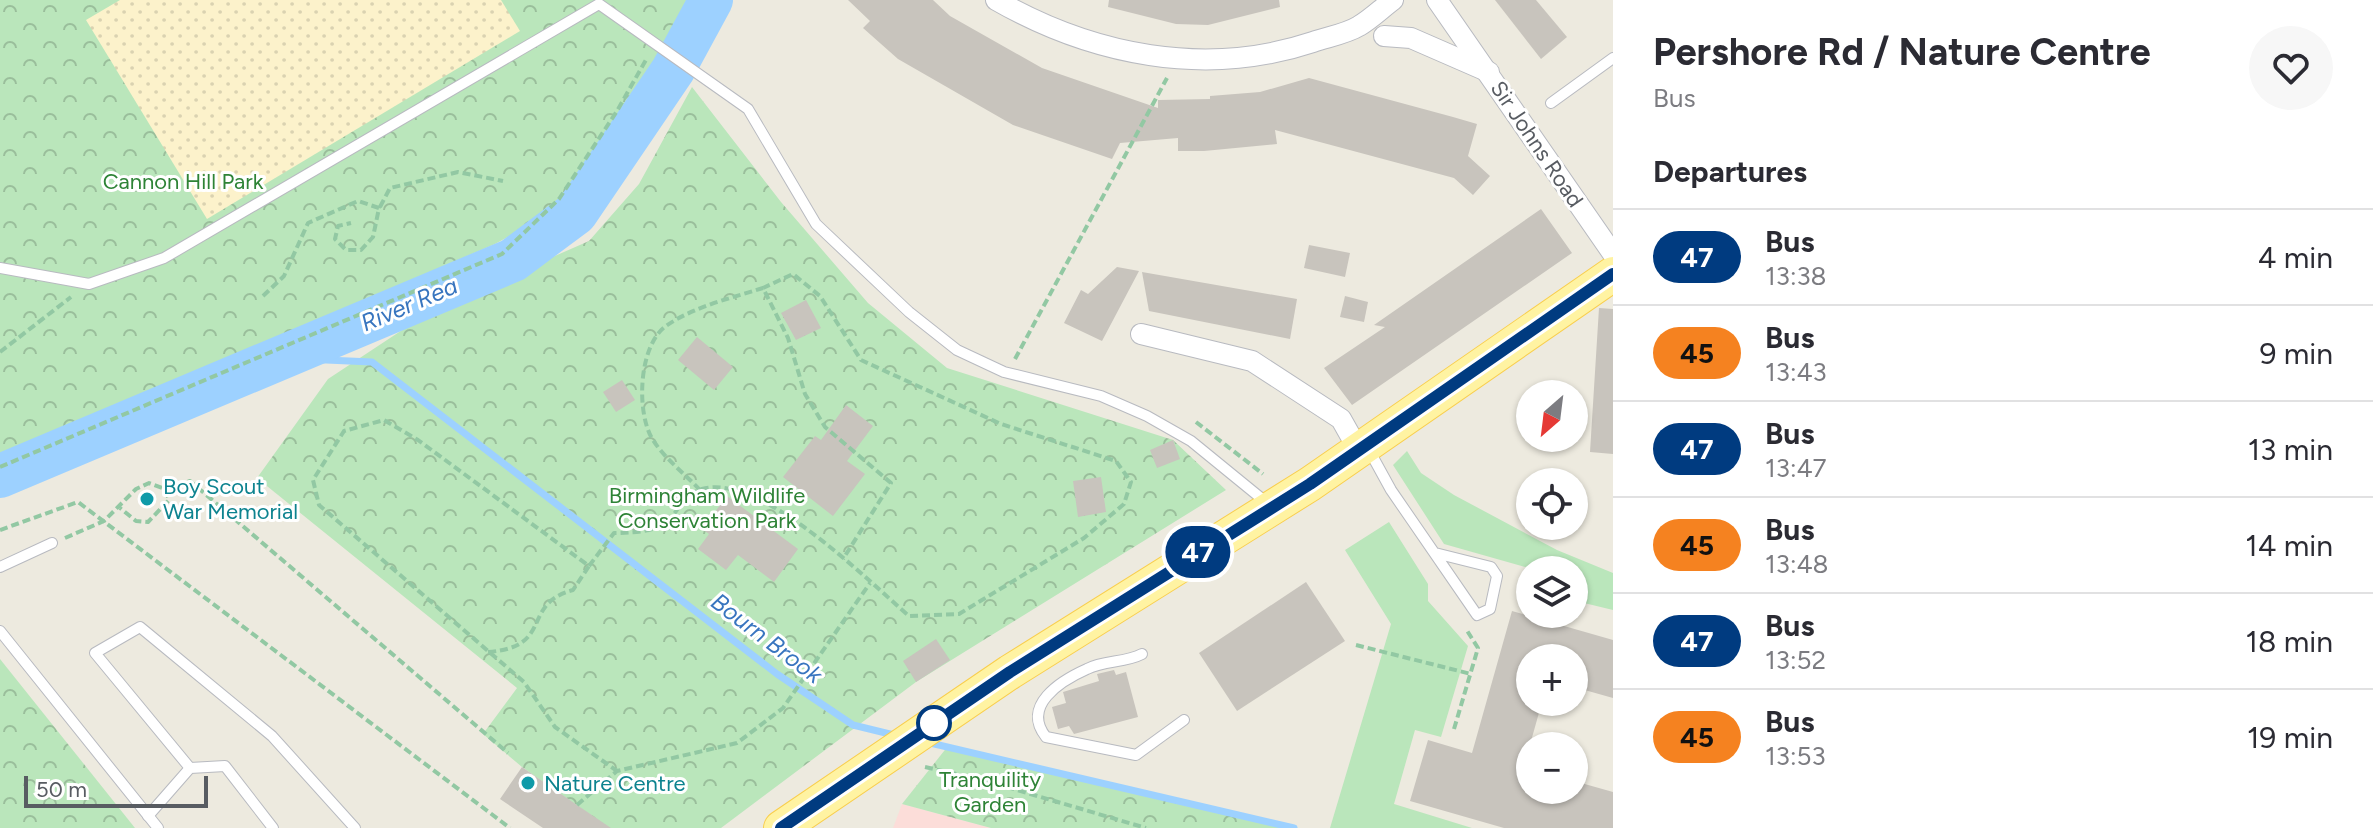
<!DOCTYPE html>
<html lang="en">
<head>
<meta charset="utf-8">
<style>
  :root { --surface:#fff; --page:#f7f7f7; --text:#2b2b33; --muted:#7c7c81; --line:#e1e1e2 }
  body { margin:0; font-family:Figtree,sans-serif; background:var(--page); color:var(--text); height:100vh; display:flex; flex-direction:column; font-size:30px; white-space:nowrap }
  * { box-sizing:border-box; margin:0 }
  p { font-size:26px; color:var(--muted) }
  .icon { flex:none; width:44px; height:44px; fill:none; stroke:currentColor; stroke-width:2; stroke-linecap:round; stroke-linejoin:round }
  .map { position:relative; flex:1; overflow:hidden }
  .panel { display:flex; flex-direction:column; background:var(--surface); width:760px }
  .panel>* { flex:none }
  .badge { padding:0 16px; border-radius:26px; font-size:28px; line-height:52px }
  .needle { width:52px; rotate:208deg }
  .fabs { position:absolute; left:1516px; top:380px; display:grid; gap:16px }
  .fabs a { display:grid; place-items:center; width:72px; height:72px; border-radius:50%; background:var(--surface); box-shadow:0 2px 6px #0004; font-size:40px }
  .scale { position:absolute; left:24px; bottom:20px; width:184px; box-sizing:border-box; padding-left:8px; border:4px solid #585c62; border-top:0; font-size:22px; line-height:28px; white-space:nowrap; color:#585c62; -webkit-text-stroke:6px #fff; paint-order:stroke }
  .map>.badge { position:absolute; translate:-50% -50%; box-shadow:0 0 0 4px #fff }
  h2 { padding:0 40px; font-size:30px; line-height:72px }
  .round { display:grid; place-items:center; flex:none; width:84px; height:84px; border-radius:42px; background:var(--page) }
  .headline { display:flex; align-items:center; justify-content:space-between; height:136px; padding:0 40px }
  h1 { font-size:38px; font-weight:700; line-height:60px }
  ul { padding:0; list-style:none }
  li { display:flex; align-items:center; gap:24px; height:96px; padding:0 40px; border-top:2px solid var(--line) }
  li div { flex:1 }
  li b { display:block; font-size:30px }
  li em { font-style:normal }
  li .badge { min-width:88px; font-weight:700; text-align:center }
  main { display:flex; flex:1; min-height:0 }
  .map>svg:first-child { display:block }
  .medical { fill:#fcddd9 }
  .grass { fill:#bae6bb }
  .forest { fill:url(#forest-crowns) }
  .sand { fill:url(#sand-dots) }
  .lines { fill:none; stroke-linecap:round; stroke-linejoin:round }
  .stream { stroke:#9dd1ff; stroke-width:7 }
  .river { stroke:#9dd1ff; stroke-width:44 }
  .building { fill:#c8c4bd }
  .service-casing { stroke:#b8bac0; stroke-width:12 }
  .minor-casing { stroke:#b8bac0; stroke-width:22 }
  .primary-casing { stroke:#f9ce4d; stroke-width:36 }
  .path { stroke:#92c8a3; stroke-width:4; stroke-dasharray:8 4; stroke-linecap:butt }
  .service { stroke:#fff; stroke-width:10 }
  .minor { stroke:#fff; stroke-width:20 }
  .primary { stroke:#fff3a2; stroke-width:34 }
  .line-casing { stroke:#fff; stroke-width:18 }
  .line { stroke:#003b80; stroke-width:12 }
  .culture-dot { fill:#0f9aa8; stroke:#fff; stroke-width:3 }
  .stop-dot { fill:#fff; stroke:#003b80; stroke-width:4 }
  .labels { text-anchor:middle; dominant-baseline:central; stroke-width:6; stroke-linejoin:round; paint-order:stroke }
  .street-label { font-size:22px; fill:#585c62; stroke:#fff }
  .park-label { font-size:22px; fill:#2e8336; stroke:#fff }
  .culture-label { font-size:22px; fill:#0d838f; stroke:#fff; text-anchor:start }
  .water-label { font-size:24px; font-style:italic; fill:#3875bf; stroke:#fff }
</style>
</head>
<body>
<main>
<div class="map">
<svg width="1613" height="828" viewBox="0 0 1613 828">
  <defs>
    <pattern id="forest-crowns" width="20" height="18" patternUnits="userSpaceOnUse" patternTransform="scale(2)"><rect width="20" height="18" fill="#bae6bb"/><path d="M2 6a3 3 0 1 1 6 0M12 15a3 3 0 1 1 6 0" fill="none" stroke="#9abe9b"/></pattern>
    <pattern id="sand-dots" width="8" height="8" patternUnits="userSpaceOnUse" patternTransform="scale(2)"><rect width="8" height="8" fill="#fcf2cb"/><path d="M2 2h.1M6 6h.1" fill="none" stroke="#dad2b1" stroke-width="1.8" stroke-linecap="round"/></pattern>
  </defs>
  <rect width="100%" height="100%" fill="#edeadf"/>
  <polygon class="medical" points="902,804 991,828 893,828"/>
  <g class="grass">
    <polygon points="1407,451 1421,473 1454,495 1557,550 1613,573 1613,610 1580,602 1585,584 1574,581 1574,570 1536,570 1444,544 1393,465"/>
    <polygon points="1389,522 1428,584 1428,601 1468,646 1441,737 1415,730 1394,804 1472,828 1330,828 1391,624 1345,550"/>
  </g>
  <g class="forest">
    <polygon points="0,0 695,0 602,167 561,208 495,244 0,458"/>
    <polygon points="692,87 781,202 868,303 947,368 1173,440 1226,490 916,682 721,828 609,828 522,767 483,734 517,688 257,478 328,379 434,309 589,241 639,184"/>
    <polygon points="0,659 135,828 0,828"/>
    <polygon points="948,746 1294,828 991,828 902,804"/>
  </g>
  <polygon class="sand" points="120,0 501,0 520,31 207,219 86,20"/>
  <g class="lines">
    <g class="stream">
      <polyline points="280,358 372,362 777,674 853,725 898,736"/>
      <polyline points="926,742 1294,828"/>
    </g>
    <polyline class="river" points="0,476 513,260 576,213 673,70 711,0"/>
  </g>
  <g class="building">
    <polygon points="848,0 933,0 950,16 1042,68 1158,108 1158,100 1210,99 1210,96 1260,92 1309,78 1453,117 1477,124 1468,156 1490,176 1473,195 1454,178 1275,130 1277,144 1204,151 1178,151 1178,138 1120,143 1112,159 1013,125 898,59 863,28 870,21"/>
    <polygon points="1109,0 1279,0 1280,7 1208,25 1176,24 1108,7"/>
    <polygon points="1495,0 1536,0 1567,37 1541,59"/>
    <polygon points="1541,209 1572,253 1352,405 1324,368 1385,327 1374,325"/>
    <polygon points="1309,245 1350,253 1345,277 1304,268"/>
    <polygon points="1117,267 1139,271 1102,341 1064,323 1081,290 1088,294"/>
    <polygon points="1142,272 1297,299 1290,339 1149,311"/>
    <polygon points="1345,296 1368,302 1364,322 1340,317"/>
    <polygon points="806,300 821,328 796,340 781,313"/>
    <polygon points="1599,308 1613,309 1613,454 1590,452"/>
    <polygon points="697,337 733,367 714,390 678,360"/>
    <polygon points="622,380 635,400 616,412 603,392"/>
    <polygon points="846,405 873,426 847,461 865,474 833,516 783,477 815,436 821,440"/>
    <polygon points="1173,440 1180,459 1157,468 1150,450"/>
    <polygon points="1101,477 1106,512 1078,517 1073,481"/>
    <polygon points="727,496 798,549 774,582 738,555 726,570 698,549 709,534 702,529"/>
    <polygon points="1306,582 1345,641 1237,711 1199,653"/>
    <polygon points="1512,611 1613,640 1613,698 1574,687 1574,658 1530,658 1530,702 1542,702 1524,766 1530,768 1530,790 1574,790 1574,781 1613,792 1613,828 1504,828 1410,801 1428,740 1472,753"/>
    <polygon points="936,639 950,660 916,682 903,661"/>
    <polygon points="1114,670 1116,675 1126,672 1138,717 1074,734 1069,726 1058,729 1052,707 1066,703 1063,692 1099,681 1097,674"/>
    <polygon points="522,767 577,805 611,828 543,828 500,799"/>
  </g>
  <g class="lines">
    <g class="service-casing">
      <g id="service">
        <polyline points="1551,103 1613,58"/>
        <polyline points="0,268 89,284 164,258 599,4 748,109 816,224 909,312 957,350 1004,372 1101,396 1147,416 1191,441 1267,503"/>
        <polyline points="1369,450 1391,490 1477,615 1490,609 1497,576 1491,567 1435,553"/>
        <polyline points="0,567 52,543"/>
        <polyline points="0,631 158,828"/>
        <path d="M1142,654c-17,9 -38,6 -55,15 -27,12 -66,37 -41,68l90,18 48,-35"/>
        <polyline points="190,768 95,653 140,627 272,736 355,828"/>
        <polyline points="148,816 190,768 225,766 273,828"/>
      </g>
    </g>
    <g class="minor-casing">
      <g id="minor">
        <path d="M996,0c96,55 209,78 317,42 14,-5 33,-8 46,-16 12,-7 22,-17 34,-26"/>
        <polyline points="1437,0 1613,254"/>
        <polyline points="1384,36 1411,38 1489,72"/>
        <polyline points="1141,334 1252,361 1341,419 1359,451"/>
      </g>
    </g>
    <g class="primary-casing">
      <polyline id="primary" points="781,828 1010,672 1310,484 1613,274"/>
    </g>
    <g class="path">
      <polyline points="380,207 390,188 458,172 503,181"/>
      <polyline points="263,296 284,276 308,223 358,201 379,208 373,237 361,250 346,250 335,239 338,226 351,223"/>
      <polyline points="0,352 71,297"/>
      <polyline points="1015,359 1167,78"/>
      <polyline points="1196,422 1263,474"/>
      <polyline points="0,467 502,254 559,199 617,111 647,58"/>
      <polyline points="165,489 190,481 508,753"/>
      <path d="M700,490c-15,-16 -35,-31 -47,-50 -17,-26 -15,-94 13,-114 27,-19 65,-28 97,-38l25,50 17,56 20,33 66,56 -48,76"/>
      <polyline points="0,530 78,502 510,828"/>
      <polyline points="65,538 104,521 136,489 149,483 165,489 169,500 148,522 136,521 120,508"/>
      <path d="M589,566l25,-33c15,0 41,-1 53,-11 11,-11 18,-28 35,-33 58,-17 164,90 207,127l50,-2 125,-76 40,-34 7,-22 -15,-21 -115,-37 -140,-64 -41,-64 -27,-22 -30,14"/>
      <polyline points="1356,645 1471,674"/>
      <path d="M488,652c67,-5 32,-48 85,-62l16,-24 -171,-126 -34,-20 -40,11 -31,49 6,25 205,177 31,45 62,44"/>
      <polyline points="1454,729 1478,648 1466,629"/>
      <polyline points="925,767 983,780 1146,828"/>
      <polyline points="577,805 617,771 737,743 783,708 870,583"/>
    </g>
    <use href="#service" class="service"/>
    <use href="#minor" class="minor"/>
    <use href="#primary" class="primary"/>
  </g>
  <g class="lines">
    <g class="line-casing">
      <polyline id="line" points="781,828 1010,672 1310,484 1613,274"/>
    </g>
    <use href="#line" class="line"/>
  </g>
  <g class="culture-dot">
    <circle cx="147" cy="499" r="8"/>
    <circle cx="528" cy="783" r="8"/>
  </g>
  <circle class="stop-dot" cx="934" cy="723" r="16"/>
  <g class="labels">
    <g class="street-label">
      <text transform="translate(1537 144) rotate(56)">Sir Johns Road</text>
    </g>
    <g class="park-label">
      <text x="183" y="181">Cannon Hill Park</text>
      <text x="707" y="495">Birmingham Wildlife<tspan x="707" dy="25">Conservation Park</tspan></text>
      <text x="990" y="779">Tranquility<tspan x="990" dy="25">Garden</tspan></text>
    </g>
    <g class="culture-label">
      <text x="163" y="486">Boy Scout<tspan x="163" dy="25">War Memorial</tspan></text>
      <text x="544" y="783">Nature Centre</text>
    </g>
    <g class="water-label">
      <text transform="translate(409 304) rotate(-23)">River Rea</text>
      <text transform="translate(767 638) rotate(37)">Bourn Brook</text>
    </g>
  </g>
</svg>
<div class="fabs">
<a><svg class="needle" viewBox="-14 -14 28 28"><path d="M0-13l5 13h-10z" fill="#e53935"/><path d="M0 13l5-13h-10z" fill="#7c7c81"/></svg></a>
<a><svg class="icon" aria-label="locate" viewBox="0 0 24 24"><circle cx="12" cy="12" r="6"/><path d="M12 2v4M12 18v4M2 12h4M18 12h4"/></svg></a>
<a><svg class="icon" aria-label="layers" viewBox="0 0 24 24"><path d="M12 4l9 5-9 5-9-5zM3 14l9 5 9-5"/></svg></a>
<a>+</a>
<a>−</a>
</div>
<div class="scale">50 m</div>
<b class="badge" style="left:1198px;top:552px;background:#003b80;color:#fff">47</b>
</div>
<section class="panel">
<div class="headline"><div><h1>Pershore Rd / Nature Centre</h1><p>Bus</p></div><a class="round"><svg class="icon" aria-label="heart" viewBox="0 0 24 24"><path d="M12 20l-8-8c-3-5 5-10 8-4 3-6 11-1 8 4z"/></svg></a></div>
<h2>Departures</h2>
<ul>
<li><span class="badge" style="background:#003b80;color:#fff">47</span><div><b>Bus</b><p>13:38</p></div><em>4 min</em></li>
<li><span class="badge" style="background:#f58220;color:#111">45</span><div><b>Bus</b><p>13:43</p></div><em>9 min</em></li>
<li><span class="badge" style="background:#003b80;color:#fff">47</span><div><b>Bus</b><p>13:47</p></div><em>13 min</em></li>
<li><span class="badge" style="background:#f58220;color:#111">45</span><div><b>Bus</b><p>13:48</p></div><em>14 min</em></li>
<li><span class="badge" style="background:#003b80;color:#fff">47</span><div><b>Bus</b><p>13:52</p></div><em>18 min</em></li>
<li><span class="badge" style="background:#f58220;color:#111">45</span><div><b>Bus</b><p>13:53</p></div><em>19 min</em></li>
</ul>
</section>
</main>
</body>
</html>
